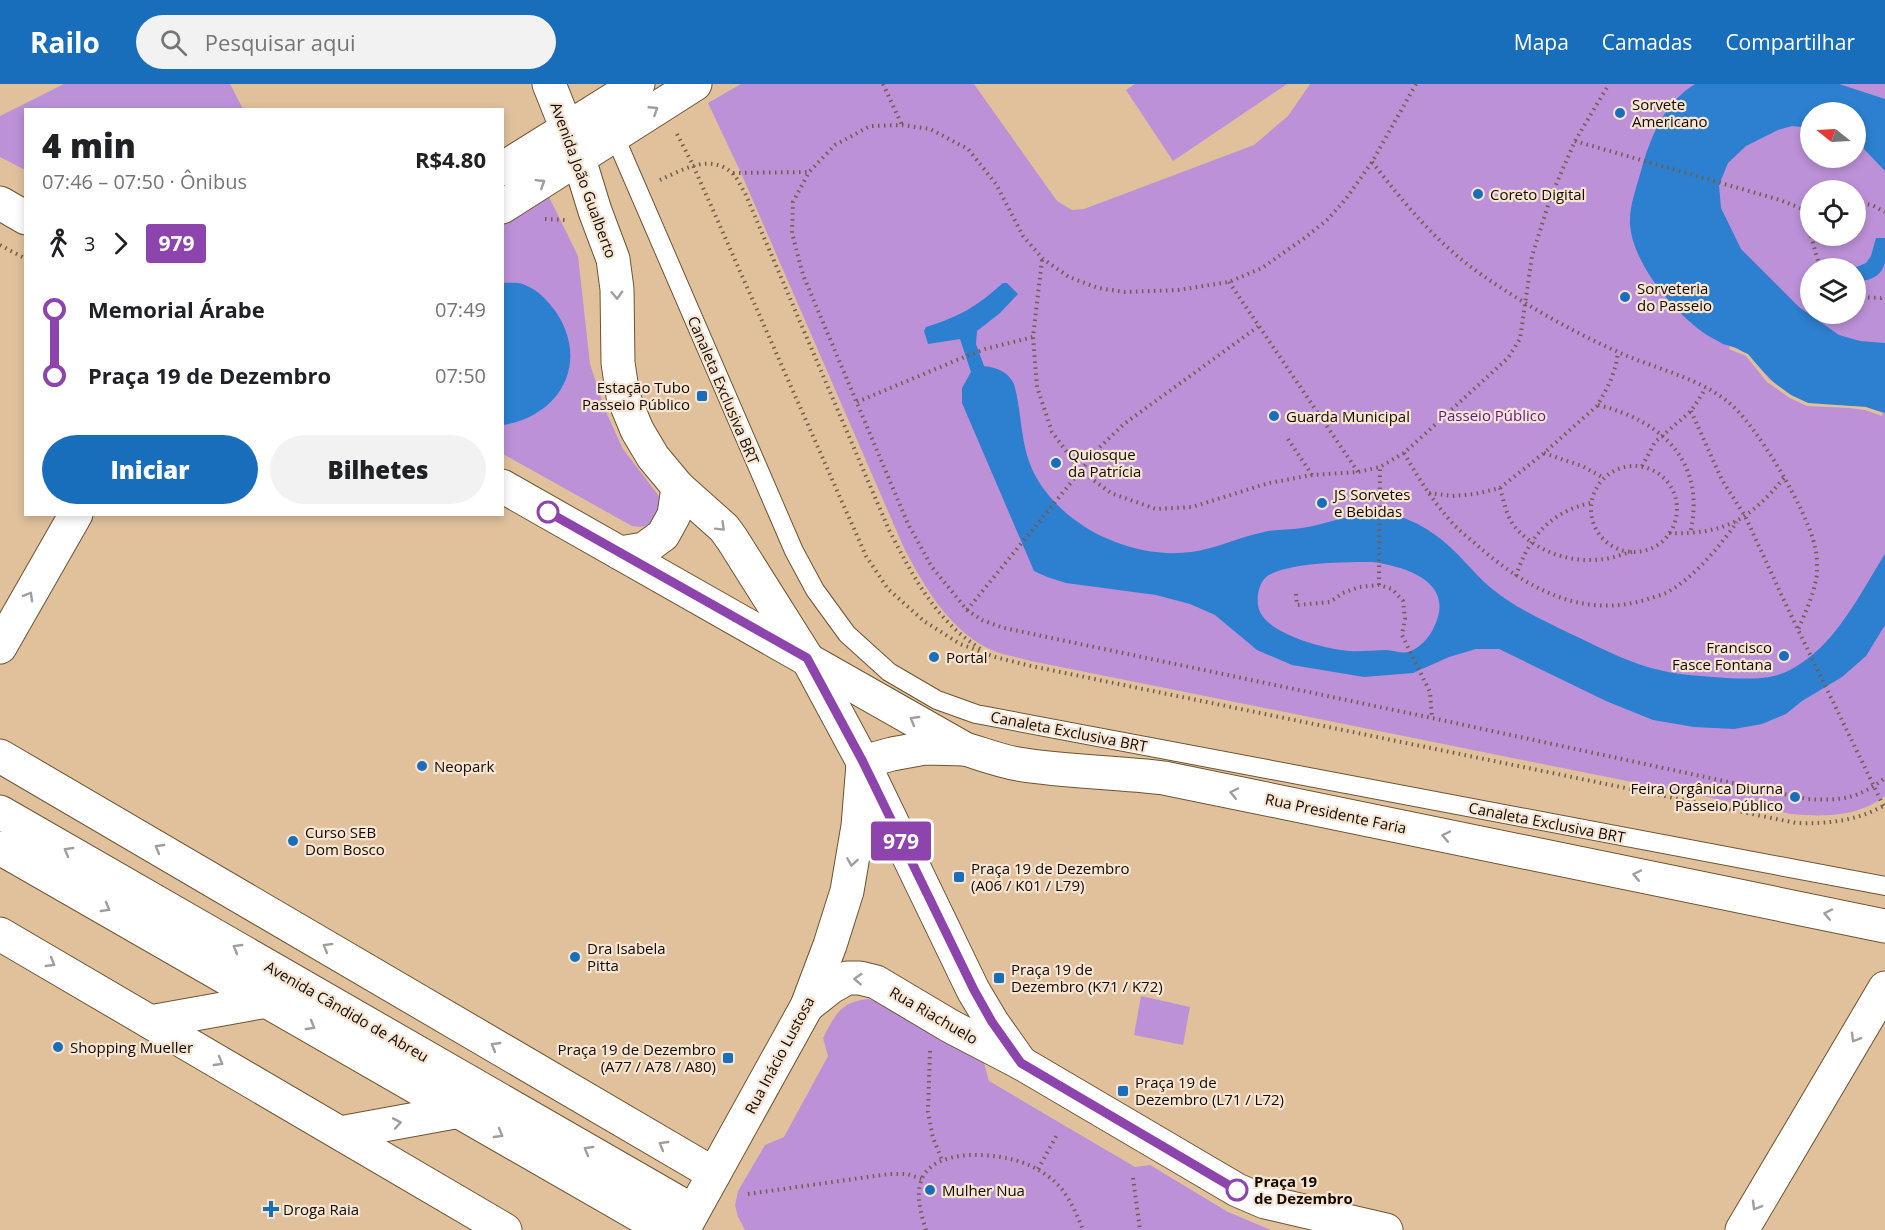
<!DOCTYPE html>
<html lang="pt">
<head>
<meta charset="utf-8">
<style>
  :root { --surface:#fff; --page:#f2f2f2; --text:#202124; --muted:#757577; --accent:#196ebc }
  body { margin:0; font-family:"Open Sans",sans-serif; background:var(--page); color:var(--text); height:100vh; display:flex; flex-direction:column; font-size:22px; white-space:nowrap }
  * { box-sizing:border-box; margin:0 }
  p { font-size:20px; color:var(--muted) }
  .icon { flex:none; width:33px; height:33px; fill:none; stroke:currentColor; stroke-width:2; stroke-linecap:round; stroke-linejoin:round }
  .map { position:relative; flex:1; overflow:hidden }
  .drawer { position:absolute; left:24px; top:24px; width:480px; height:408px; display:flex; flex-direction:column; background:var(--surface); border-radius:0px; box-shadow:0 3px 9px #0003 }
  .drawer>* { flex:none }
  .badge { padding:0 12px; border-radius:4px; font-size:21px; line-height:39px }
  .needle { width:39px; rotate:288deg }
  .tools { position:absolute; left:1800px; top:18px; display:grid; gap:12px }
  .tools a { display:grid; place-items:center; width:66px; height:66px; border-radius:50%; background:var(--surface); box-shadow:0 3px 9px #0003; font-size:30px }
  .map>.badge { position:absolute; translate:-50% -50%; box-shadow:0 0 0 3px #fff }
  .legs { display:flex; align-items:center; gap:9px; height:66px; padding:0 18px; font-size:20px }
  .legs p { margin-inline-start:auto }
  .overview { display:flex; align-items:center; justify-content:space-between; height:102px; padding:0 18px }
  h1 { font-size:33px; font-weight:800; line-height:45px }
  .cta { display:flex; gap:12px; margin-top:auto; padding:12px 18px }
  .cta a { flex:1; height:69px; border-radius:36px; background:var(--accent); color:#fff; font-size:24px; font-weight:800; line-height:69px; text-align:center }
  .cta a+a { background:var(--page); color:var(--text) }
  ul { padding:0 18px; list-style:none }
  li { display:flex; align-items:center; gap:21px; height:66px; font-size:22px }
  li i { display:grid; place-items:center; width:9px; height:100%; margin:0 8px; background:currentColor }
  li i::after { content:''; width:15px; height:15px; margin:-8px; border:4px solid; border-radius:50%; background:var(--surface) }
  li p { margin-inline-start:auto }
  li:first-child i { background:linear-gradient(#0000 50%,currentColor 0) }
  li:last-child i { background:linear-gradient(currentColor 50%,#0000 0) }
  header { display:flex; align-items:center; gap:36px; box-sizing:border-box; height:84px; padding:0 30px; background:var(--accent); color:#fff }
  header strong { font-size:28px }
  nav { display:flex; gap:33px; margin-inline-start:auto; font-size:21px }
  .search { width:420px; height:54px; background:var(--page); display:flex; align-items:center; gap:15px; box-sizing:border-box; padding:0 21px; border-radius:33px; color:var(--muted); font-size:22px }
  .map>svg:first-child { display:block }
  .green { fill:#bc91d8; fill-rule:evenodd }
  .water { fill:#2d7fcf; fill-rule:evenodd }
  .pier { fill:#e1c19c }
  .lines { fill:none; stroke-linecap:round; stroke-linejoin:round }
  .lane-casing { stroke:#6e5331; stroke-width:20 }
  .street-casing { stroke:#6e5331; stroke-width:35 }
  .secondary-casing { stroke:#6e5331; stroke-width:35 }
  .primary-casing { stroke:#6e5331; stroke-width:35 }
  .path { stroke:#725d48; stroke-width:4; stroke-dasharray:1.5 4.5; stroke-linecap:butt }
  .lane { stroke:#fff; stroke-width:18 }
  .street { stroke:#fff; stroke-width:33 }
  .secondary { stroke:#fff; stroke-width:33 }
  .primary { stroke:#fff; stroke-width:33 }
  .oneway { stroke:#a19d99 }
  .line-1-casing { stroke:#fff; stroke-width:14 }
  .line-1 { stroke:#8e44ad; stroke-width:9 }
  .poi-dot { fill:#196ebc; stroke:#f5e5d2; stroke-width:2 }
  .stop-1-dot { fill:#fff; stroke:#8e44ad; stroke-width:3 }
  .labels { text-anchor:middle; dominant-baseline:central; stroke-width:4.5; stroke-linejoin:round; paint-order:stroke }
  .poi-label { font-size:15px; fill:#140a01; stroke:#f5e5d2; text-anchor:start }
  .street-label { font-size:15px; fill:#140a01; stroke:#f5e5d2 }
  .park-label { font-size:15px; fill:#651889; stroke:#f5e5d2 }
  .stop-label { font-size:15px; font-weight:bold; fill:#140a01; stroke:#f5e5d2; text-anchor:start }
</style>
</head>
<body>
<header>
<strong>Railo</strong>
<div class="search"><svg class="icon" aria-label="search" viewBox="0 0 24 24"><circle cx="10" cy="10" r="6"/><path d="M15 15l6 6"/></svg>Pesquisar aqui</div>
<nav><a>Mapa</a><a>Camadas</a><a>Compartilhar</a></nav>
</header>
<div class="map">
<svg width="1885" height="1146" viewBox="0 0 1885 1146">
  <rect width="100%" height="100%" fill="#e1c19c"/>
  <g class="green">
    <polygon points="64,0 230,0 243,25 26,26 25,86 0,73 0,32"/>
    <path d="M741,0h233l83,117 15,9 12,-1 170,-64 34,-29 22,-32h575v712c-27,21 -61,21 -94,18l-760,-153c-11,-3 -22,-5 -32,-8 -46,-16 -74,-65 -95,-105l-163,-375 -33,-70zM1810,28h46v46h-46zM1810,106h46v46h-46zM1810,184h46v46h-46z"/>
    <polygon points="1135,0 1287,0 1173,77 1126,6"/>
    <path d="M548,111l30,61 12,108 15,46 18,39 42,55c-11,14 -13,26 -33,22l-129,-72v-231z"/>
    <polygon points="1141,912 1190,923 1183,961 1134,951"/>
    <path d="M869,915l16,6 99,58 5,18 146,86 15,-2 78,47 43,18h-526l-7,-13 -3,-12 3,-14 27,-46 19,-8 44,-81 -5,-18c12,-23 18,-37 46,-39z"/>
  </g>
  <g class="water">
    <path d="M1695,0h144l46,15v72l-22,-23 -7,-4v-32h-46v16l-18,-2 -14,4 -32,16 -18,17 -9,22 2,23 20,41 58,58 40,28 21,6 25,2v70c-7,-2 -15,-5 -22,-6 -18,-2 -38,0 -55,-4 -33,-9 -43,-36 -68,-53 -4,-3 -11,-4 -17,-6 -5,-3 -11,-6 -16,-9 -32,-21 -74,-71 -77,-110 -1,-18 6,-36 11,-54 9,-33 23,-68 54,-87z"/>
    <path d="M1876,154h9c0,7 0,16 0,24 -2,13 -17,22 -29,17v-11h-2l12,-5 5,-7z"/>
    <path d="M503,199c7,0 16,-1 22,2 13,5 23,16 31,27 34,51 4,104 -53,113z"/>
    <path d="M1003,199h4l11,11 -18,19 -23,18 -1,13 8,22c14,2 23,5 30,18 8,28 6,58 18,85 26,56 98,91 159,83 25,-3 48,-15 73,-20 13,-3 25,-2 38,-4 30,-4 64,-22 96,-12 26,8 48,25 66,45 9,9 17,19 27,27 24,20 52,32 80,46 26,12 52,26 80,34 24,7 50,8 75,10 21,1 45,2 64,-8 45,-23 69,-75 95,-116v71l-19,31 -24,21 -40,24 -16,13 -24,10 -28,5 -40,-2 -41,-7 -47,-19 -107,-52h-23l-27,8 -36,16 -49,4 -72,-12 -35,-15 -42,-35 -25,-11 -34,-9 -90,-12 -19,-6 -13,-6 -72,-168v-15l9,-16 -11,-33 -32,5 -4,-13 2,-4c35,-11 50,-20 77,-44zM1373,478c35,5 83,21 61,65 -4,10 -15,22 -26,25 -7,2 -15,-2 -22,-2 -12,0 -24,2 -37,1 -24,-2 -78,-16 -89,-39 -5,-11 -2,-31 9,-37 24,-13 77,-13 104,-13z"/>
  </g>
  <polygon class="pier" points="1730,262 1748,270 1769,295 1791,311 1808,319 1866,323 1883,329 1882,332 1865,326 1849,324 1807,322 1790,314 1767,298 1746,272 1729,265"/>
  <g class="lines">
    <g class="lane-casing">
      <polyline id="lane" points="612,46 794,467 815,506 847,550 889,588 937,616 976,630 1885,802"/>
    </g>
    <g class="street-casing">
      <polyline id="street" points="0,850 505,1146"/>
    </g>
    <g class="secondary-casing">
      <g id="secondary">
        <polyline points="549,0 579,75 595,127 613,175 617,205 618,279 623,312 637,346 653,373 678,403 724,444 732,455 807,574 863,678 973,906 992,938 1021,979"/>
        <polyline points="502,85 638,0"/>
        <polyline points="0,119 26,134"/>
        <polyline points="502,123 695,0"/>
        <path d="M502,402l463,263c17,5 35,12 53,15 48,8 98,8 146,14l721,148"/>
        <polyline points="620,469 644,465 663,451 674,431 678,403"/>
        <polyline points="0,563 76,430"/>
        <polyline points="0,672 714,1090"/>
        <polyline points="863,678 892,670 925,664 965,665"/>
        <polyline points="807,922 831,903 847,894 860,894 876,898 950,942 1021,979 1237,1106 1265,1118 1386,1146"/>
        <polyline points="683,1146 807,922 830,861 847,807 858,742 863,680"/>
      </g>
    </g>
    <g class="primary-casing">
      <g id="primary">
        <polyline points="0,728 693,1127"/>
        <polyline points="0,764 665,1146"/>
        <polyline points="150,938 267,917"/>
        <polyline points="340,1049 460,1027"/>
        <polyline points="1742,1146 1885,904"/>
      </g>
    </g>
    <g class="path">
      <polyline points="883,0 902,41"/>
      <path d="M1416,0l-44,78 -27,38 -18,20 -21,17 -44,31 -33,14 -51,8 -53,2 -27,-4 -29,-11 -26,-18 -20,-23 -27,-52 -28,-35 -38,-20 -28,-4 -32,1 -35,19 -26,27 -16,30 -1,31 11,42 105,249 24,43 35,43 15,10 22,8 428,90 375,81c33,2 51,0 78,-21"/>
      <path d="M677,50l16,31 173,391 22,33 36,32 36,23 35,13 36,9 765,157c32,1 61,-2 89,-18"/>
      <polyline points="1575,57 1780,116 1810,128"/>
      <path d="M1372,78c34,43 64,81 110,113 42,29 87,55 134,76 36,17 79,25 111,50 29,22 81,111 88,146 2,7 2,16 2,23 0,18 -12,43 -19,60"/>
      <polyline points="733,89 809,88"/>
      <path d="M660,96c22,-10 50,-27 72,-7 5,4 9,14 13,20l144,337c25,48 47,92 95,121"/>
      <polyline points="1856,118 1872,121 1885,128"/>
      <polyline points="1810,120 1802,124 1810,147"/>
      <polyline points="545,135 565,136"/>
      <polyline points="1811,152 1820,184"/>
      <polyline points="0,161 26,175"/>
      <polyline points="1042,176 1033,253 1037,303 1052,348 1081,387 1111,409 1156,425 1192,423 1269,399 1312,391 1358,388 1380,383 1404,369 1508,274 1520,255 1532,172 1551,112 1575,57 1609,0"/>
      <polyline points="1229,198 1358,388"/>
      <polyline points="1856,213 1881,214 1885,212"/>
      <polyline points="857,318 957,276 985,265 1033,253"/>
      <path d="M1598,321c65,16 109,58 92,129"/>
      <polyline points="1691,327 1722,396 1745,432 1788,525 1885,725"/>
      <polyline points="1288,355 1312,391"/>
      <path d="M1404,369c15,26 30,50 50,72 7,7 16,14 24,21 48,42 105,74 170,53 6,-2 13,-4 18,-6 28,-15 53,-46 71,-71"/>
      <polyline points="1544,369 1582,382 1604,394"/>
      <polyline points="1642,382 1655,358 1691,327 1706,304"/>
      <circle cx="1634" cy="425" r="43"/>
      <path d="M1500,404c4,13 6,28 15,39 21,25 57,37 89,32 9,-1 19,-5 28,-7"/>
      <polyline points="1429,409 1452,412 1475,410 1500,404 1544,369 1598,321 1610,298 1616,281 1618,268"/>
      <path d="M1669,449c55,2 80,-13 115,-55"/>
      <path d="M1516,492c12,-38 35,-65 75,-73"/>
      <polyline points="1379,501 1380,383"/>
      <polyline points="1296,510 1297,521 1330,518 1343,509 1359,503 1379,501 1392,505 1403,517 1405,535 1402,551 1430,608 1432,634"/>
      <polyline points="967,526 1100,363 1124,340 1259,242"/>
      <polyline points="930,967 928,1028 933,1054 942,1076"/>
      <polyline points="1038,1085 1058,1049"/>
      <polyline points="1133,1094 1140,1146"/>
      <polyline points="748,1110 889,1090 907,1090 922,1095"/>
      <path d="M926,1146c-5,-15 -10,-34 -5,-49 12,-34 74,-28 100,-19 12,4 22,10 32,18 14,12 23,32 30,50"/>
    </g>
    <use href="#lane" class="lane"/>
    <use href="#street" class="street"/>
    <use href="#secondary" class="secondary"/>
    <use href="#primary" class="primary"/>
  </g>
  <defs><path id="oneway-chevron" d="M-2-3.5L2.5 0L-2 3.5" fill="none" stroke-width="1.6" stroke-linecap="round" stroke-linejoin="round" transform="scale(1.5)"/></defs>
  <g class="oneway">
    <use href="#oneway-chevron" transform="translate(654 26) rotate(-33)"/>
    <use href="#oneway-chevron" transform="translate(541 99) rotate(-32)"/>
    <use href="#oneway-chevron" transform="translate(617 211) rotate(88)"/>
    <use href="#oneway-chevron" transform="translate(721 443) rotate(45)"/>
    <use href="#oneway-chevron" transform="translate(29 512) rotate(-60)"/>
    <use href="#oneway-chevron" transform="translate(914 636) rotate(-150)"/>
    <use href="#oneway-chevron" transform="translate(1234 709) rotate(-168)"/>
    <use href="#oneway-chevron" transform="translate(1446 752) rotate(-168)"/>
    <use href="#oneway-chevron" transform="translate(159 764) rotate(-150)"/>
    <use href="#oneway-chevron" transform="translate(68 767) rotate(-150)"/>
    <use href="#oneway-chevron" transform="translate(852 778) rotate(99)"/>
    <use href="#oneway-chevron" transform="translate(1637 791) rotate(-168)"/>
    <use href="#oneway-chevron" transform="translate(106 824) rotate(30)"/>
    <use href="#oneway-chevron" transform="translate(1828 830) rotate(-168)"/>
    <use href="#oneway-chevron" transform="translate(327 863) rotate(-150)"/>
    <use href="#oneway-chevron" transform="translate(237 864) rotate(-150)"/>
    <use href="#oneway-chevron" transform="translate(51 879) rotate(30)"/>
    <use href="#oneway-chevron" transform="translate(858 895) rotate(-176)"/>
    <use href="#oneway-chevron" transform="translate(311 942) rotate(30)"/>
    <use href="#oneway-chevron" transform="translate(1855 954) rotate(120)"/>
    <use href="#oneway-chevron" transform="translate(495 962) rotate(-150)"/>
    <use href="#oneway-chevron" transform="translate(219 978) rotate(30)"/>
    <use href="#oneway-chevron" transform="translate(397 1039) rotate(-10)"/>
    <use href="#oneway-chevron" transform="translate(499 1050) rotate(30)"/>
    <use href="#oneway-chevron" transform="translate(663 1061) rotate(-150)"/>
    <use href="#oneway-chevron" transform="translate(588 1066) rotate(-150)"/>
    <use href="#oneway-chevron" transform="translate(1756 1122) rotate(120)"/>
  </g>
  <g class="lines">
    <g class="line-1-casing">
      <polyline id="line-1" points="548,428 807,574 863,678 974,906 992,938 1021,979 1237,1106"/>
    </g>
    <use href="#line-1" class="line-1"/>
  </g>
  <g class="poi-dot">
    <circle cx="1620" cy="29" r="6"/>
    <circle cx="1478" cy="110" r="6"/>
    <circle cx="1625" cy="213" r="6"/>
    <rect x="696" y="306" width="12" height="12" rx="3"/>
    <circle cx="1274" cy="332" r="6"/>
    <circle cx="1056" cy="379" r="6"/>
    <circle cx="1322" cy="419" r="6"/>
    <circle cx="1784" cy="572" r="6"/>
    <circle cx="934" cy="573" r="6"/>
    <circle cx="422" cy="682" r="6"/>
    <circle cx="1795" cy="713" r="6"/>
    <circle cx="293" cy="757" r="6"/>
    <rect x="953" y="787" width="12" height="12" rx="3"/>
    <circle cx="575" cy="873" r="6"/>
    <rect x="993" y="888" width="12" height="12" rx="3"/>
    <circle cx="58" cy="963" r="6"/>
    <rect x="722" y="968" width="12" height="12" rx="3"/>
    <rect x="1117" y="1001" width="12" height="12" rx="3"/>
    <circle cx="930" cy="1106" r="6"/>
    <path d="M268 1116h6v6h6v6h-6v6h-6v-6h-6v-6h6z"/>
  </g>
  <g class="stop-1-dot">
    <circle cx="548" cy="428" r="10"/>
    <circle cx="1237" cy="1106" r="10"/>
  </g>
  <g class="labels">
    <g class="poi-label">
      <text x="1632" y="20">Sorvete<tspan x="1632" dy="17">Americano</tspan></text>
      <text x="1490" y="110">Coreto Digital</text>
      <text x="1637" y="204">Sorveteria<tspan x="1637" dy="17">do Passeio</tspan></text>
      <text x="690" y="303" text-anchor="end">Estação Tubo<tspan x="690" dy="17">Passeio Público</tspan></text>
      <text x="1286" y="332">Guarda Municipal</text>
      <text x="1068" y="370">Quiosque<tspan x="1068" dy="17">da Patrícia</tspan></text>
      <text x="1334" y="410">JS Sorvetes<tspan x="1334" dy="17">e Bebidas</tspan></text>
      <text x="1772" y="563" text-anchor="end">Francisco<tspan x="1772" dy="17">Fasce Fontana</tspan></text>
      <text x="946" y="573">Portal</text>
      <text x="434" y="682">Neopark</text>
      <text x="1783" y="704" text-anchor="end">Feira Orgânica Diurna<tspan x="1783" dy="17">Passeio Público</tspan></text>
      <text x="305" y="748">Curso SEB<tspan x="305" dy="17">Dom Bosco</tspan></text>
      <text x="971" y="784">Praça 19 de Dezembro<tspan x="971" dy="17">(A06 / K01 / L79)</tspan></text>
      <text x="587" y="864">Dra Isabela<tspan x="587" dy="17">Pitta</tspan></text>
      <text x="1011" y="885">Praça 19 de<tspan x="1011" dy="17">Dezembro (K71 / K72)</tspan></text>
      <text x="70" y="963">Shopping Mueller</text>
      <text x="716" y="965" text-anchor="end">Praça 19 de Dezembro<tspan x="716" dy="17">(A77 / A78 / A80)</tspan></text>
      <text x="1135" y="998">Praça 19 de<tspan x="1135" dy="17">Dezembro (L71 / L72)</tspan></text>
      <text x="942" y="1106">Mulher Nua</text>
      <text x="283" y="1125">Droga Raia</text>
    </g>
    <g class="street-label">
      <text transform="translate(584 96) rotate(70)">Avenida João Gualberto</text>
      <text transform="translate(724 306) rotate(67)">Canaleta Exclusiva BRT</text>
      <text transform="translate(1069 647) rotate(11)">Canaleta Exclusiva BRT</text>
      <text transform="translate(1336 729) rotate(12)">Rua Presidente Faria</text>
      <text transform="translate(1547 738) rotate(11)">Canaleta Exclusiva BRT</text>
      <text transform="translate(347 927) rotate(30)">Avenida Cândido de Abreu</text>
      <text transform="translate(934 931) rotate(30)">Rua Riachuelo</text>
      <text transform="translate(779 971) rotate(-62)">Rua Inácio Lustosa</text>
    </g>
    <g class="park-label">
      <text x="1492" y="331">Passeio Público</text>
    </g>
    <g class="stop-label">
      <text x="1254" y="1097">Praça 19<tspan x="1254" dy="17">de Dezembro</tspan></text>
    </g>
  </g>
</svg>
<div class="tools">
<a><svg class="needle" viewBox="-14 -14 28 28"><path d="M0-13l5 13h-10z" fill="#e53935"/><path d="M0 13l5-13h-10z" fill="#757577"/></svg></a>
<a><svg class="icon" aria-label="locate" viewBox="0 0 24 24"><circle cx="12" cy="12" r="6"/><path d="M12 2v4M12 18v4M2 12h4M18 12h4"/></svg></a>
<a><svg class="icon" aria-label="layers" viewBox="0 0 24 24"><path d="M12 4l9 5-9 5-9-5zM3 14l9 5 9-5"/></svg></a>
</div>
<b class="badge" style="left:901px;top:757px;background:#8e44ad;color:#fff">979</b>
<section class="drawer">
<div class="overview"><div><h1>4 min</h1><p>07:46 – 07:50 · Ônibus</p></div><b>R$4.80</b></div>
<div class="legs"><svg class="icon" aria-label="walk" viewBox="0 0 24 24"><circle cx="13" cy="4" r="2"/><path d="M13 8l-2 6 4 7M11 14l-3 7M7 12l3-4h3l4 4"/></svg>3<svg class="icon" aria-label="forward" viewBox="0 0 24 24"><path d="M9 5l7 7-7 7"/></svg><b class="badge" style="background:#8e44ad;color:#fff">979</b></div>
<ul>
<li><i style="color:#8e44ad"></i><b>Memorial Árabe</b><p>07:49</p></li>
<li><i style="color:#8e44ad"></i><b>Praça 19 de Dezembro</b><p>07:50</p></li>
</ul>
<div class="cta"><a>Iniciar</a><a>Bilhetes</a></div>
</section>
</div>
</body>
</html>
